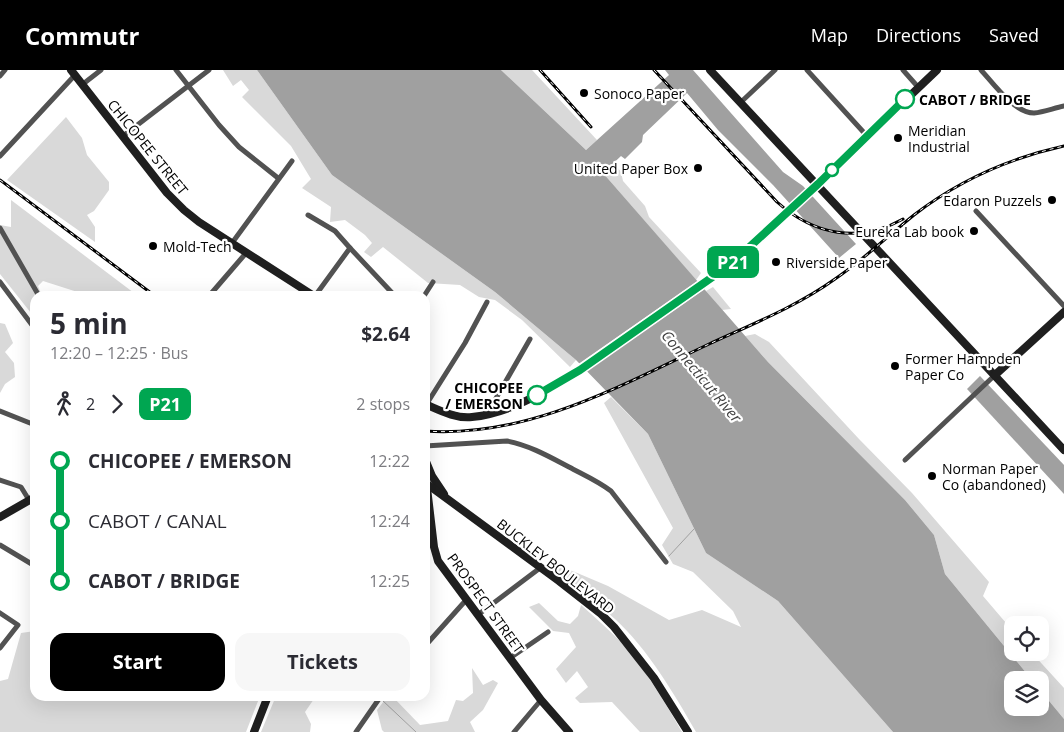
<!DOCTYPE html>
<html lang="en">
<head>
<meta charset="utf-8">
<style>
  :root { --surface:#fff; --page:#f7f7f7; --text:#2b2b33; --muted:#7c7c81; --accent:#000 }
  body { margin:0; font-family:"Open Sans",sans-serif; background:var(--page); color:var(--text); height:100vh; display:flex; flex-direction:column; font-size:19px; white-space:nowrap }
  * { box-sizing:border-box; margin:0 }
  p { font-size:16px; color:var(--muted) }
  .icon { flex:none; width:28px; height:28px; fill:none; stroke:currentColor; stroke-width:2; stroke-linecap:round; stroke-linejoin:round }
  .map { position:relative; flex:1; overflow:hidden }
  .drawer { position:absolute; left:30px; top:221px; width:400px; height:410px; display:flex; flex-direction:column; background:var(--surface); border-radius:15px; box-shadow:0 5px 20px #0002 }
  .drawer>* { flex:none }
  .badge { padding:0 10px; border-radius:8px; font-size:18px; line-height:32px }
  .tools { position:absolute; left:1004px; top:546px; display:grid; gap:10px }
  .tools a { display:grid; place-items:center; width:45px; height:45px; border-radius:10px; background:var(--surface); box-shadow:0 5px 20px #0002; font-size:25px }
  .map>.badge { position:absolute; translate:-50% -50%; box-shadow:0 0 0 2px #fff }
  .legs { display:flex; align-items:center; gap:8px; height:55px; padding:0 20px; font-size:16px }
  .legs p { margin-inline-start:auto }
  .head { display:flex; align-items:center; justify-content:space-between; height:85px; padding:0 20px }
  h1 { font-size:28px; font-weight:700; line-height:38px }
  .button { display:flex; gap:10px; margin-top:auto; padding:10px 20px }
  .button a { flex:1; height:58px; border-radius:15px; background:var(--accent); color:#fff; font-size:20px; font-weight:700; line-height:58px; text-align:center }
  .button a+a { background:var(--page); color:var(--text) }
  ul { padding:0 20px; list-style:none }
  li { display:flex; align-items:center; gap:18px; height:60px; font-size:19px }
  li i { display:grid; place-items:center; width:8px; height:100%; margin:0 6px; background:currentColor }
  li i::after { content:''; width:12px; height:12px; margin:-6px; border:4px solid; border-radius:50%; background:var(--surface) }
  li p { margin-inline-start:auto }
  li:first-child i { background:linear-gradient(#0000 50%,currentColor 0) }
  li:last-child i { background:linear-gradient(currentColor 50%,#0000 0) }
  header { display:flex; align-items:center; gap:30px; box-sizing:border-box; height:70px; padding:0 25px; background:var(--accent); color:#fff }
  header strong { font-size:24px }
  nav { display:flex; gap:28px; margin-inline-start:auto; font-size:18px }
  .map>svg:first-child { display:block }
  .green { fill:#d9d9d9 }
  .water { fill:#a0a0a0 }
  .pier { fill:#fff }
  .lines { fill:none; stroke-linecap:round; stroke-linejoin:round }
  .stream { stroke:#a0a0a0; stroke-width:1 }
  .street { stroke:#525252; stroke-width:5 }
  .secondary { stroke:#1f1f1f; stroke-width:8 }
  .rail-casing { stroke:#000; stroke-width:3 }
  .rail { stroke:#fff; stroke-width:1; stroke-dasharray:4; stroke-linecap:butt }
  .line-1-casing { stroke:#fff; stroke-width:11 }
  .line-1 { stroke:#00a651; stroke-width:8 }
  .poi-dot { fill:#000; stroke:#fff; stroke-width:2 }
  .stop-1-dot { fill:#fff; stroke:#00a651; stroke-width:2.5 }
  .labels { text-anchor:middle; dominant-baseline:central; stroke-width:4.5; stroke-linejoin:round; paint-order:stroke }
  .poi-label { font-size:14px; fill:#000; stroke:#fff; text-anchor:start }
  .stop-label { font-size:14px; font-weight:bold; fill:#000; stroke:#fff; text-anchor:start }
  .street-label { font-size:14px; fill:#000; stroke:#fff }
  .water-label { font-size:15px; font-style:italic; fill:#414141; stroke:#fff }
</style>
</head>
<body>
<header>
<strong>Commutr</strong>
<nav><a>Map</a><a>Directions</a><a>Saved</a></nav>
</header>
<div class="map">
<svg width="1064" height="662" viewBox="0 0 1064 662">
  <rect width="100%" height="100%" fill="#fff"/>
  <g class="green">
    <polygon points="223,0 257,0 332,105 495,222 576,290 570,297 522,250 495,230 479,227 460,215 428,213 383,177 371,187 364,182 372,173 365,165 345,150 330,152 331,137 302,118 311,109 291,76 242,27 249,20 241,10 233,16"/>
    <polygon points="501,0 532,0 597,70 586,80"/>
    <polygon points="66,47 82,68 87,85 109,112 109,120 94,141 87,145 95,157 95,172 7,110"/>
    <polygon points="614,93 621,102 623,111 645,136 649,147 701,203 696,210 603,103"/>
    <polygon points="11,130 138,226 90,226 43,211 38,216 42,226 35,226 35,248 0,204 0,155 11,157"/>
    <polygon points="713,217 731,239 722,240 706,221"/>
    <polygon points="0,253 5,254 13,273 5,282 14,293 15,307 5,314 0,323"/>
    <polygon points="755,264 769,272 859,369 912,423 989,512 983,526 1012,560 1012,582 1032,583 1064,618 1064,649 1040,620 1040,610 1032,610 945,504 934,465 905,430 768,292 745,266"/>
    <path d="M611,327l37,37 58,119 72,48 115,131h-197c-21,-37 -49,-84 -81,-113 -20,-18 -42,-33 -64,-50l5,-5 52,22 61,34 33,-10 39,17 -8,-16 -40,-39 -20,-8 -11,-19 11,-17 -69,-125z"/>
    <path d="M539,533l19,18 12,3 8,-8 3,-11c16,14 33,29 48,46 20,25 37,53 53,81h-42l-28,-30 -32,1 -5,-5 13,-11 -11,-16 -11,12 -10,-14 20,-22 -7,-14 -16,-2 -24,-24z"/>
    <polygon points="35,561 35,626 260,626 246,662 0,662 0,611 8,609 21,563"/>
    <polygon points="472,598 483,615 493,610 498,613 483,640 470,652 475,662 384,662 382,660 377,640 388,626 392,626 420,655 448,651 456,630 463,631 473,623"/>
    <polygon points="276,626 316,626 305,642 311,654 310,662 261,662"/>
  </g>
  <g class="water">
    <polygon points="257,0 501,0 586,80 669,5 665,0 693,0 783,102 803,116 856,174 839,188 773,115 718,60 687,23 643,65 642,72 625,89 621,86 603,103 768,292 905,430 934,465 945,504 1032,610 1012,610 1012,638 1040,638 1040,620 1064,649 1064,662 893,662 778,531 706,483 648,364 576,290 495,222 332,105"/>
    <polygon points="980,306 1064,395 1064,424 967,319"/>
  </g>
  <polygon class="pier" points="699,210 706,218 584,303 577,295"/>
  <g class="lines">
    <g class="stream">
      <polyline points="669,486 694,459"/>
      <polyline points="374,626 379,628"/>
      <polyline points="382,630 416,662"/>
    </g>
    <g class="street">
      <polyline points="176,0 219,55 239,77 278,108"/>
      <polyline points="807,0 867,66"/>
      <polyline points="903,0 918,17"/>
      <path d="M981,0c12,13 33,43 53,43 10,-1 20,-5 30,-7"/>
      <polyline points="0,6 5,0"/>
      <polyline points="83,14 101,0"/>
      <polyline points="740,33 775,0"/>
      <polyline points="123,66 209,0"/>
      <polyline points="0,86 75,5"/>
      <polyline points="976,141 1064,236"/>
      <polyline points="308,145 335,161 350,178 315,226"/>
      <polyline points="0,158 39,226"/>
      <polyline points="232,173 292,91"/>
      <polyline points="350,178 395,226"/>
      <polyline points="0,212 35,259"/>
      <polyline points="209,226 246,183"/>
      <polyline points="424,226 433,212"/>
      <polyline points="426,335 465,273 487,232"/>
      <polyline points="0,341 35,355"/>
      <polyline points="487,344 530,269"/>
      <path d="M425,376l82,-5c22,4 43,16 62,26 15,8 29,14 42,24l55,71"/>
      <polyline points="905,390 995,305"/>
      <polyline points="0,410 21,417 29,430"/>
      <polyline points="0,475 35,496"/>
      <polyline points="0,543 18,555 0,578"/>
      <polyline points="479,544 540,498"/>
      <polyline points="425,576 467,529"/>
      <polyline points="510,588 548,562"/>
      <polyline points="356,662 381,626"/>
      <polyline points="514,662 541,630"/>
    </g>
    <g class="secondary">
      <polyline points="71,0 167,123 184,140 199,152 314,226"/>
      <polyline points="710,0 1064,380"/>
      <polyline points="995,305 1064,242"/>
      <path d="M425,334c14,6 31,15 47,13 54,-5 113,-51 157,-81 34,-24 68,-48 102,-72l15,-12 191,-182"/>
      <polyline points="425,389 432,406 444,424"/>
      <polyline points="425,401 434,477 438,491 541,630 569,662"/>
      <polyline points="427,414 559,511 600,543 614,557 654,608 688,662"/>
      <polyline points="0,447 35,427"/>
      <polyline points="254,662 268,626"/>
    </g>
    <g class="rail-casing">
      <g id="rail">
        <polyline points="540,0 591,57"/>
        <path d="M654,0l123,132c37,33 82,42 126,17"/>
        <polyline points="0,110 155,226"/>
        <path d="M425,361c102,7 193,-44 282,-86 43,-20 89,-38 128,-66 28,-19 53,-43 79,-64 44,-34 96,-57 150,-69"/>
      </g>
    </g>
    <use href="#rail" class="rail"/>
  </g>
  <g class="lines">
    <g class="line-1-casing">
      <polyline id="line-1" points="537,325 580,300 731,194 818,114 905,29"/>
    </g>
    <use href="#line-1" class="line-1"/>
  </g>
  <g class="poi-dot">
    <circle cx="584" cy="23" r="5"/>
    <circle cx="898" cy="68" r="5"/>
    <circle cx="698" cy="98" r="5"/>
    <circle cx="1052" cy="130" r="5"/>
    <circle cx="974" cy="161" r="5"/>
    <circle cx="153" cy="176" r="5"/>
    <circle cx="776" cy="192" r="5"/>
    <circle cx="895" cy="296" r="5"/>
    <circle cx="932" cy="406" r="5"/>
  </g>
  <g class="stop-1-dot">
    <circle cx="905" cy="29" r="9"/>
    <circle cx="832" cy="100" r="6"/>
    <circle cx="537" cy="325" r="9"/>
  </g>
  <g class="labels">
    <g class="poi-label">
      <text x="594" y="23">Sonoco Paper</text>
      <text x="908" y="60">Meridian<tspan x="908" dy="16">Industrial</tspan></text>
      <text x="688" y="98" text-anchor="end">United Paper Box</text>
      <text x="1042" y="130" text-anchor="end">Edaron Puzzels</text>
      <text x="964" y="161" text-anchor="end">Eureka Lab book</text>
      <text x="163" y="176">Mold-Tech</text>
      <text x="786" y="192">Riverside Paper</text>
      <text x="905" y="288">Former Hampden<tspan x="905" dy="16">Paper Co</tspan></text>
      <text x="942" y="398">Norman Paper<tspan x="942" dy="16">Co (abandoned)</tspan></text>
    </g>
    <g class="stop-label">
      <text x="919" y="29">CABOT / BRIDGE</text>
      <text x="523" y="317" text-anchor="end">CHICOPEE<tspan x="523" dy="16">/ EMERSON</tspan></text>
    </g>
    <g class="street-label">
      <text transform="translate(148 77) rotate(51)">CHICOPEE STREET</text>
      <text transform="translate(556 496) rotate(38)">BUCKLEY BOULEVARD</text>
      <text transform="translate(486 533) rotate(54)">PROSPECT STREET</text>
    </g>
    <g class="water-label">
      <text transform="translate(702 306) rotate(50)">Connecticut River</text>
    </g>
  </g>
</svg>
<div class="tools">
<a><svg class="icon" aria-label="locate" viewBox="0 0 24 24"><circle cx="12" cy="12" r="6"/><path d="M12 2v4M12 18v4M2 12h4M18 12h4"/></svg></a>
<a><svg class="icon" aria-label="layers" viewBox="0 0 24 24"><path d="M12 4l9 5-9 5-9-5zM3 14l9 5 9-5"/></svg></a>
</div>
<b class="badge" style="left:733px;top:192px;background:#00a651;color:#fff">P21</b>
<section class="drawer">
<div class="head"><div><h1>5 min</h1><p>12:20 – 12:25 · Bus</p></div><b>$2.64</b></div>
<div class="legs"><svg class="icon" aria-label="walk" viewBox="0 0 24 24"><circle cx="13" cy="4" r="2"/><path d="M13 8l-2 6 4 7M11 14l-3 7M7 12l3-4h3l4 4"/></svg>2<svg class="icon" aria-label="forward" viewBox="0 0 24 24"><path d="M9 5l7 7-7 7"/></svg><b class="badge" style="background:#00a651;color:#fff">P21</b><p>2 stops</p></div>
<ul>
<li><i style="color:#00a651"></i><b>CHICOPEE / EMERSON</b><p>12:22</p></li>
<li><i style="color:#00a651"></i><span>CABOT / CANAL</span><p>12:24</p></li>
<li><i style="color:#00a651"></i><b>CABOT / BRIDGE</b><p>12:25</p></li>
</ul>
<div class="button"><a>Start</a><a>Tickets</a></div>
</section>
</div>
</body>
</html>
